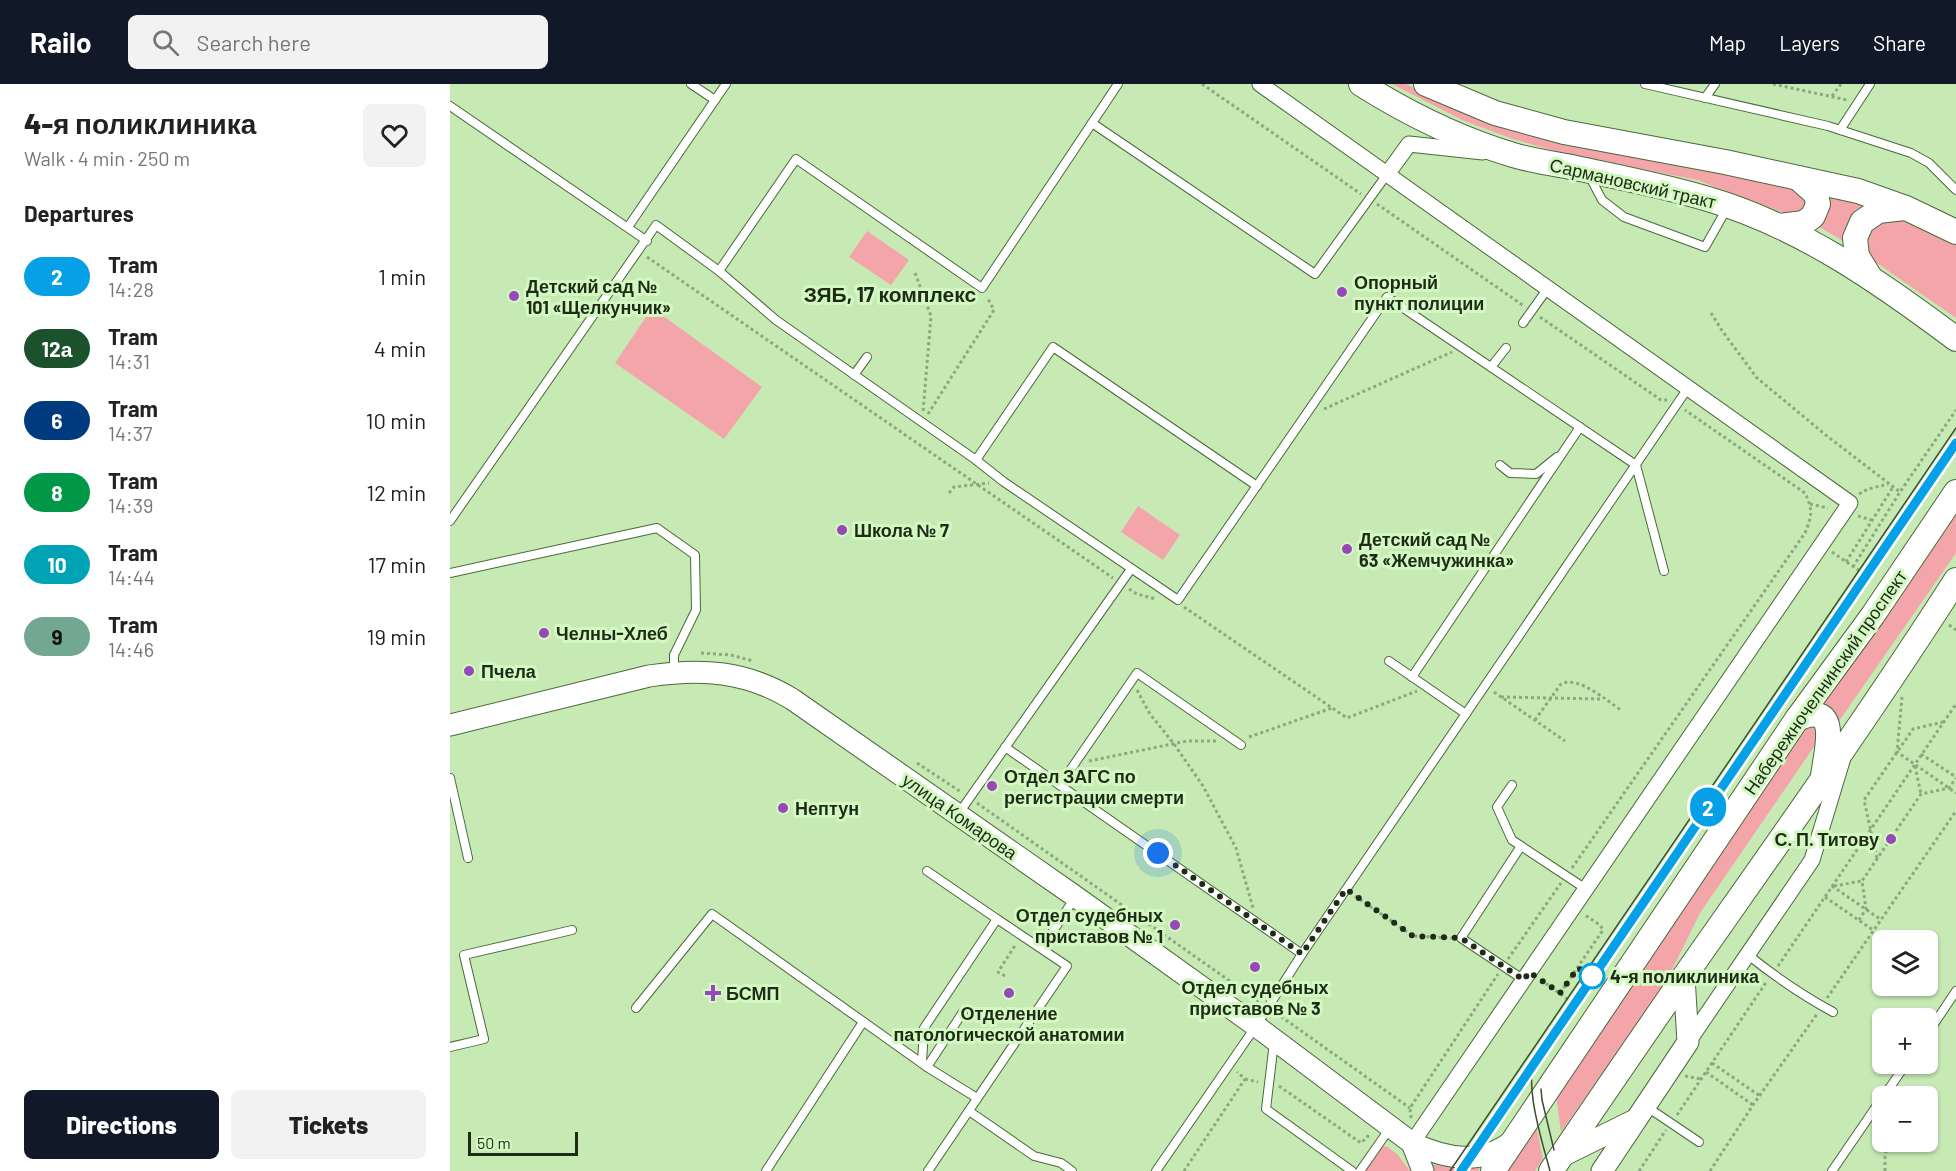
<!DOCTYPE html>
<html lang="en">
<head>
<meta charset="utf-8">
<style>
  :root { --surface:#fff; --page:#f2f2f2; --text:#222; --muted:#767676; --accent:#111827 }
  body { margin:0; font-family:Barlow,sans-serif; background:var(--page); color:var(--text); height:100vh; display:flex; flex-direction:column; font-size:22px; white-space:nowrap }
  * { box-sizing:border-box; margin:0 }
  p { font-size:20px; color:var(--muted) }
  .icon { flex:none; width:33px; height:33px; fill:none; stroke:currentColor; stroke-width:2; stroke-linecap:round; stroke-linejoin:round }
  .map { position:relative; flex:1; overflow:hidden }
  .details { display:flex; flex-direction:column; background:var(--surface); width:450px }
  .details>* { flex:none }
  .badge { padding:0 12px; border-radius:20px; font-size:21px; line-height:39px }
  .controls { position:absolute; left:1422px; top:846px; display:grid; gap:12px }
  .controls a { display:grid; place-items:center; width:66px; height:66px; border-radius:9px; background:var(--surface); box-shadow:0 2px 4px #0004; font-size:30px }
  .scale { position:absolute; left:18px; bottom:15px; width:110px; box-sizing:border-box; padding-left:6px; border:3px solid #1e2b17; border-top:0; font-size:16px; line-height:21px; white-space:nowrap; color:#1e2b17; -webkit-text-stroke:4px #d4f8c2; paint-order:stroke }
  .you { position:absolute; width:30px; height:30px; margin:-15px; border:4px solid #fff; border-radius:50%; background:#1a73e8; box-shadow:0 0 0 9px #1a73e833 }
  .map>.badge { position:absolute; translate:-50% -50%; box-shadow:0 0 0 3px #fff }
  h2 { padding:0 24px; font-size:22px; line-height:54px }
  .round { display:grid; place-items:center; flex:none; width:63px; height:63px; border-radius:9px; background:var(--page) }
  .summary { display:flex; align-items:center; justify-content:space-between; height:102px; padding:0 24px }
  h1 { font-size:28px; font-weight:800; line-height:45px }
  .button { display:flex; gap:12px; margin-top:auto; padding:12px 24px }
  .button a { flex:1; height:69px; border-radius:9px; background:var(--accent); color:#fff; font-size:24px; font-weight:800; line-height:69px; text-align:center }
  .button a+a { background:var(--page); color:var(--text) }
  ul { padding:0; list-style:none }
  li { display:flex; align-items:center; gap:18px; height:72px; padding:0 24px }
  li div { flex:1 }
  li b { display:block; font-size:22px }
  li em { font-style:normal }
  li .badge { min-width:66px; font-weight:700; text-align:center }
  header { display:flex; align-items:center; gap:36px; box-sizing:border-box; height:84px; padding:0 30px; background:var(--accent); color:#fff }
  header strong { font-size:28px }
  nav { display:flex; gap:33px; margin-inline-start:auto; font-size:21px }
  .search { width:420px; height:54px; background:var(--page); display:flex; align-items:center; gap:15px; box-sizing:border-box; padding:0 21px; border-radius:9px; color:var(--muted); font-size:22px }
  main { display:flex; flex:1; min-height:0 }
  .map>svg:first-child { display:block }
  .green { fill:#f4a5aa }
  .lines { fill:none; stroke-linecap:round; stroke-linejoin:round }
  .lane-casing { stroke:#4a693a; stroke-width:10 }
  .street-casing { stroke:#4a693a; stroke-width:17 }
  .secondary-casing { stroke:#4a693a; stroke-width:23 }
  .primary-casing { stroke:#4a693a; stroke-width:26 }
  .path { stroke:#8ca87e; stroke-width:3; stroke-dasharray:3 3; stroke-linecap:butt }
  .lane { stroke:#fff; stroke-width:8 }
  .street { stroke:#fff; stroke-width:15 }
  .secondary { stroke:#fff; stroke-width:21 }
  .primary { stroke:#fff; stroke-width:24 }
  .tram { stroke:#3c4d33; stroke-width:1.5 }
  .line-casing { stroke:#fff; stroke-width:14 }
  .line { stroke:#06a0e6; stroke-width:9 }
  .walk { stroke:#1e2b17; stroke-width:6; stroke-dasharray:0 10.8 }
  .poi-dot { fill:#9747b7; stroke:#d4f8c2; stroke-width:2 }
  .stop-dot { fill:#fff; stroke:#06a0e6; stroke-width:3 }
  .labels { text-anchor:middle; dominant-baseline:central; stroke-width:6; stroke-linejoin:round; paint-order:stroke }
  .street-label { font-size:18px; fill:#1e2b17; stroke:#d4f8c2 }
  .poi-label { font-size:18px; font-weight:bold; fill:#1e2b17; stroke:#d4f8c2; text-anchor:start }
  .stop-label { font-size:18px; font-weight:bold; fill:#1e2b17; stroke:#d4f8c2; text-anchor:start }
  .quarter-label { font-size:21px; font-weight:bold; fill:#1e2b17; stroke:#d4f8c2 }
</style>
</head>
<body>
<header>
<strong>Railo</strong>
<div class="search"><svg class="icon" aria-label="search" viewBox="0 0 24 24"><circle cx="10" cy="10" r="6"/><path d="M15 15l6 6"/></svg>Search here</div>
<nav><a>Map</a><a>Layers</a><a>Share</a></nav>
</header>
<main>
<section class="details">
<div class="summary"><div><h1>4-я поликлиника</h1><p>Walk · 4 min · 250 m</p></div><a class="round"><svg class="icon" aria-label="heart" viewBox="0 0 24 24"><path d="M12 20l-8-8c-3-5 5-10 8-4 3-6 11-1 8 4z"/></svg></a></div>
<h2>Departures</h2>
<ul>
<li><span class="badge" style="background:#06a0e6;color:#fff">2</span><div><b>Tram</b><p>14:28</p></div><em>1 min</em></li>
<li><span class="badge" style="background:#1b522b;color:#fff">12а</span><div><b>Tram</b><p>14:31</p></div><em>4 min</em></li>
<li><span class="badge" style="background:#003b80;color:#fff">6</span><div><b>Tram</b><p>14:37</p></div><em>10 min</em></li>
<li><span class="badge" style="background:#009746;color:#fff">8</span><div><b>Tram</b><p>14:39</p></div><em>12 min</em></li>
<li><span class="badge" style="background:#00a3b4;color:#fff">10</span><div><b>Tram</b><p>14:44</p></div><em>17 min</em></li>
<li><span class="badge" style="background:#72a891;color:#111">9</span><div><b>Tram</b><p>14:46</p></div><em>19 min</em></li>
</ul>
<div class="button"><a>Directions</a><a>Tickets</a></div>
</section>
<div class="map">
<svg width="1506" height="1087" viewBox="0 0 1506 1087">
  <rect width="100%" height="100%" fill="#c7eab5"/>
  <g class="green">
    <polygon points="942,0 956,0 1020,31 1070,49 1111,60 1355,106 1359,121 1345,133 1247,96 1105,67 1063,55 1012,36"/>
    <path d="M1377,111l41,12 -20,37 -30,-18c12,-9 13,-17 9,-31z"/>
    <polygon points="1454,135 1506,160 1506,234 1424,177 1419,168 1418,150 1428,138"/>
    <polygon points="417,147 459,176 441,201 399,173"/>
    <polygon points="202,224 312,303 274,355 165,279"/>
    <polygon points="688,422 730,451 713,476 671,448"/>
    <polygon points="1506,424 1506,469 1389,637 1384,630 1370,622"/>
    <polygon points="1362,639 1372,651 1250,829 1216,898 1111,1048 1106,1011 1356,641"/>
    <polygon points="1086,1041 1093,1075 1085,1087 1054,1087"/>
    <polygon points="936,1062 947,1070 960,1087 914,1087 931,1063"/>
    <path d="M1034,1079l-6,8h-46l-4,-7c20,3 36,4 56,-1z"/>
  </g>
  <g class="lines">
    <g class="lane-casing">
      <g id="lane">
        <polyline points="241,0 265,16"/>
        <polyline points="1195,0 1378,42 1461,69 1479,79 1506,106"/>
        <polyline points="1255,14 1265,0"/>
        <polyline points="0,22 197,157"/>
        <polyline points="642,39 865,190 938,89"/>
        <polyline points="1390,46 1420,0"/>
        <polyline points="1140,93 1152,116 1174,133 1255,163 1276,126"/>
        <polyline points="178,143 276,0"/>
        <polyline points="269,187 326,236 526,376 554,398 728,516 937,213 1186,381 1214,487"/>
        <polyline points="1073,239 1098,204"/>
        <polyline points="1041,283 1056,264"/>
        <polyline points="404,291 417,273"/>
        <polyline points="526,376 603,263 807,402"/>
        <polyline points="1050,381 1060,389 1086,390 1107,373"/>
        <polyline points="0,437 206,141 269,187 346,75 532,204 668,0"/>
        <polyline points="0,489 207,444 245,471 246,526 224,571 224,587"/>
        <polyline points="939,577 1016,630"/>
        <polyline points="962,593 1130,343"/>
        <polyline points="555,663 852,870"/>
        <polyline points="0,694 18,774"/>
        <polyline points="610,701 687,589 791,661"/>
        <polyline points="1062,701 1047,723 1062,756 1136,805"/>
        <polyline points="509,729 681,485"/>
        <polyline points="1071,762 1011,854 1074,896"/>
        <polyline points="477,787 547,835"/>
        <polyline points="592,864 624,815"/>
        <path d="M1297,870c27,22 55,41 86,58"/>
        <polyline points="186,924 262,830 477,983 527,1014"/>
        <polyline points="1478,949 1506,907"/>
        <polyline points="824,958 816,1025 902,1087"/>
        <polyline points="0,963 34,955 14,871 122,846"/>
        <polyline points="1430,968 1432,970"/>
        <polyline points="472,979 474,944 547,835 617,882 478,1087"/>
        <polyline points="477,983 513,928"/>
        <polyline points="1434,1012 1456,980"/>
        <polyline points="1197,1023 1249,1058"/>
        <polyline points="519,1027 584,1072 611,1079 622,1087"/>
        <polyline points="316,1087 413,938"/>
        <polyline points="706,1087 806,942 852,870 1238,304"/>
        <polyline points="910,1087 940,1044"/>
        <polyline points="1382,1087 1432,1014"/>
      </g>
    </g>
    <g class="street-casing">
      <g id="street">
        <polyline points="810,0 1400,419 962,1059"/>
        <polyline points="938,89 959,60 1033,68"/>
        <polyline points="1238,958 1362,776 1392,677"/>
      </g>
    </g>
    <g class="secondary-casing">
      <g id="secondary">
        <path d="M0,641l199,-49c53,-8 97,-5 143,23l284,198 180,129 156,117c34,16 70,23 102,-3"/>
        <polyline points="962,1059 973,1087"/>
        <polyline points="1110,1073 1185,1036"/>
        <polyline points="1152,1087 1238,958 1234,893"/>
      </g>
    </g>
    <g class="primary-casing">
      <g id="primary">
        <path d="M911,0c46,29 99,55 152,71 17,5 36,8 53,11 47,10 96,19 142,33 92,27 172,83 248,140"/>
        <polyline points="976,0 1045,29 1114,48 1275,78 1408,107 1456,124 1506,148"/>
        <polyline points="1329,142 1354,139 1363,132 1368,120 1366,110 1348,94"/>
        <polyline points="1420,193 1407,172 1405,154 1412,138 1428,127 1454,124"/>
        <path d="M1347,635c45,-20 29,32 26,57"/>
        <polyline points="1043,1087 1347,635 1423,531 1506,408"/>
        <path d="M1101,1087c51,-75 102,-150 154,-224 85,-121 171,-242 251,-367"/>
      </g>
    </g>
    <g class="path">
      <polyline points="752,0 911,110"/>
      <polyline points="1323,0 1397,16"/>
      <polyline points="1382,12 1391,0"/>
      <polyline points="927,120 1074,222"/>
      <polyline points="197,173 663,494"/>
      <polyline points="465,189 481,232 473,328"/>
      <polyline points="1261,229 1273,248 1307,294 1377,352 1450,408 1506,326"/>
      <polyline points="1090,233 1211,316 1217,316"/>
      <polyline points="874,325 1002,268"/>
      <polyline points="478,330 544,226 537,213"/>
      <polyline points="499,409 504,403 539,399"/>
      <polyline points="1409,410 1418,405 1438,400"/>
      <polyline points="1360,420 1378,424"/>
      <polyline points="1408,432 1421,436"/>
      <polyline points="1382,468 1420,494"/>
      <polyline points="1396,478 1443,403"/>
      <polyline points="1403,483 1450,408"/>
      <polyline points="679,505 687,510 706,515"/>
      <polyline points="734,523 897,634 967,607"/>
      <polyline points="1499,541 1506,546"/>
      <polyline points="1371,567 1449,450"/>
      <polyline points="251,569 281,571 303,577"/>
      <polyline points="687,606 700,630 724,660 753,702 786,764 803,824"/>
      <polyline points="1044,608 1115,657"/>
      <polyline points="1051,613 1151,615"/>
      <polyline points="1452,613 1447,668 1506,709"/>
      <path d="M1085,636l26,-36c17,-9 46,17 60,26"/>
      <polyline points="799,653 882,624"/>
      <polyline points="1471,670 1506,693"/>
      <polyline points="639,677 737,657 766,657"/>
      <polyline points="467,679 511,708"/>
      <polyline points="1465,682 1471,710"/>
      <polyline points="527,719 811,919"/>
      <polyline points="1427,774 1414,716 1463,645 1493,638"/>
      <path d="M1122,784l233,-335c7,-17 8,-23 0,-40l-120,-83"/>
      <polyline points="1382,802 1430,835"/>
      <polyline points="1384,802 1412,797"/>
      <polyline points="905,812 963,852 1002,854"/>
      <polyline points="1375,813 1423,846"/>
      <polyline points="1409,836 1416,825 1412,797 1471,710 1499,704 1506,694"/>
      <polyline points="1058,875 1111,799"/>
      <polyline points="1328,882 1506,620"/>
      <polyline points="555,892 548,888 566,860"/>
      <polyline points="1091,896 1130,924"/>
      <polyline points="1110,909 1153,846 1150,841 1135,831"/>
      <polyline points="1377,914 1506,727"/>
      <polyline points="826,929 960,1024"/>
      <polyline points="1262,979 1310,1012"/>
      <polyline points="1256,988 1303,1021"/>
      <polyline points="1235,992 1251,995"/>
      <polyline points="795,995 808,998"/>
      <polyline points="829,1002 911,1059 920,1050"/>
      <polyline points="1227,1031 1317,897"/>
      <polyline points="961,1034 960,1024 1048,890"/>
      <polyline points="734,1087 795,995 787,988"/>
      <polyline points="1189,1087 1216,1046"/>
      <polyline points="1260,1087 1303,1021 1367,930"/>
      <polyline points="1435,1087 1435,1073 1438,1058"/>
    </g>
    <use href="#lane" class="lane"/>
    <use href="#street" class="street"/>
    <use href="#secondary" class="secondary"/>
    <use href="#primary" class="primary"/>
    <g class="tram">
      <path d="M1086,966c-13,34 5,87 14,121"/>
      <polyline points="1091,1005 1092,1016 1104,1066"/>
      <polyline points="1000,1087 1506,344"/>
    </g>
  </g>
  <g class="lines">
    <g class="line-casing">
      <polyline id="line" points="1011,1087 1506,359"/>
    </g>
    <use href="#line" class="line"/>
    <polyline class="walk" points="708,769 852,870 896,805 963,852 1011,854 1074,896 1079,888 1110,909 1128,884 1142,892"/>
  </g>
  <g class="poi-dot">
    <circle cx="892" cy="208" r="6"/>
    <circle cx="64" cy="212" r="6"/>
    <circle cx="392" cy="446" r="6"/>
    <circle cx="897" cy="465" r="6"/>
    <circle cx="94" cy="549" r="6"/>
    <circle cx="19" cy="587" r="6"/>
    <circle cx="542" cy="702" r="6"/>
    <circle cx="333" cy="724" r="6"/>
    <circle cx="1441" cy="755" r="6"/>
    <circle cx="725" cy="841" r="6"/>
    <circle cx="805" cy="883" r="6"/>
    <path d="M260 900h6v6h6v6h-6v6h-6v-6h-6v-6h6z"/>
    <circle cx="559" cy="909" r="6"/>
  </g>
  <circle class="stop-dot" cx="1142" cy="892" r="12"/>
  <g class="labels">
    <g class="street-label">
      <text transform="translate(1183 99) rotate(13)">Сармановский тракт</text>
      <text transform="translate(1375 598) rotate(-55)">Набережночелнинский проспект</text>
      <text transform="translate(510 732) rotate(35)">улица Комарова</text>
    </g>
    <g class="poi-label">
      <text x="904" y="198">Опорный<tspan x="904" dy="21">пункт полиции</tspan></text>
      <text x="76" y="202">Детский сад №<tspan x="76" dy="21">101 «Щелкунчик»</tspan></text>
      <text x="404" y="446">Школа № 7</text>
      <text x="909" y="455">Детский сад №<tspan x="909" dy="21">63 «Жемчужинка»</tspan></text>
      <text x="106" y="549">Челны-Хлеб</text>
      <text x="31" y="587">Пчела</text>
      <text x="554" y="692">Отдел ЗАГС по<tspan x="554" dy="21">регистрации смерти</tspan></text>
      <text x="345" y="724">Нептун</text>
      <text x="1429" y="755" text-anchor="end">С. П. Титову</text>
      <text x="713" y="831" text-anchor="end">Отдел судебных<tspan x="713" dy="21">приставов № 1</tspan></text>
      <text x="805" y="903" text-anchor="middle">Отдел судебных<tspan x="805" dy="21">приставов № 3</tspan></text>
      <text x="276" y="909">БСМП</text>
      <text x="559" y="929" text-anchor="middle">Отделение<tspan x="559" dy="21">патологической анатомии</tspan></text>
    </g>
    <g class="stop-label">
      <text x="1160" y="892">4-я поликлиника</text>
    </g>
    <g class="quarter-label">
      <text x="440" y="209">ЗЯБ, 17 комплекс</text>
    </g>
  </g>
</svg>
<div class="controls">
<a><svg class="icon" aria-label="layers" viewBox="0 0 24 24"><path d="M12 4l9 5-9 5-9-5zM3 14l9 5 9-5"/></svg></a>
<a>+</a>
<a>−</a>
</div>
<div class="scale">50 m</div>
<div class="you" style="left:708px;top:769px"></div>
<b class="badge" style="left:1258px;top:723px;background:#06a0e6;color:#fff">2</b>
</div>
</main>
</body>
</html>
